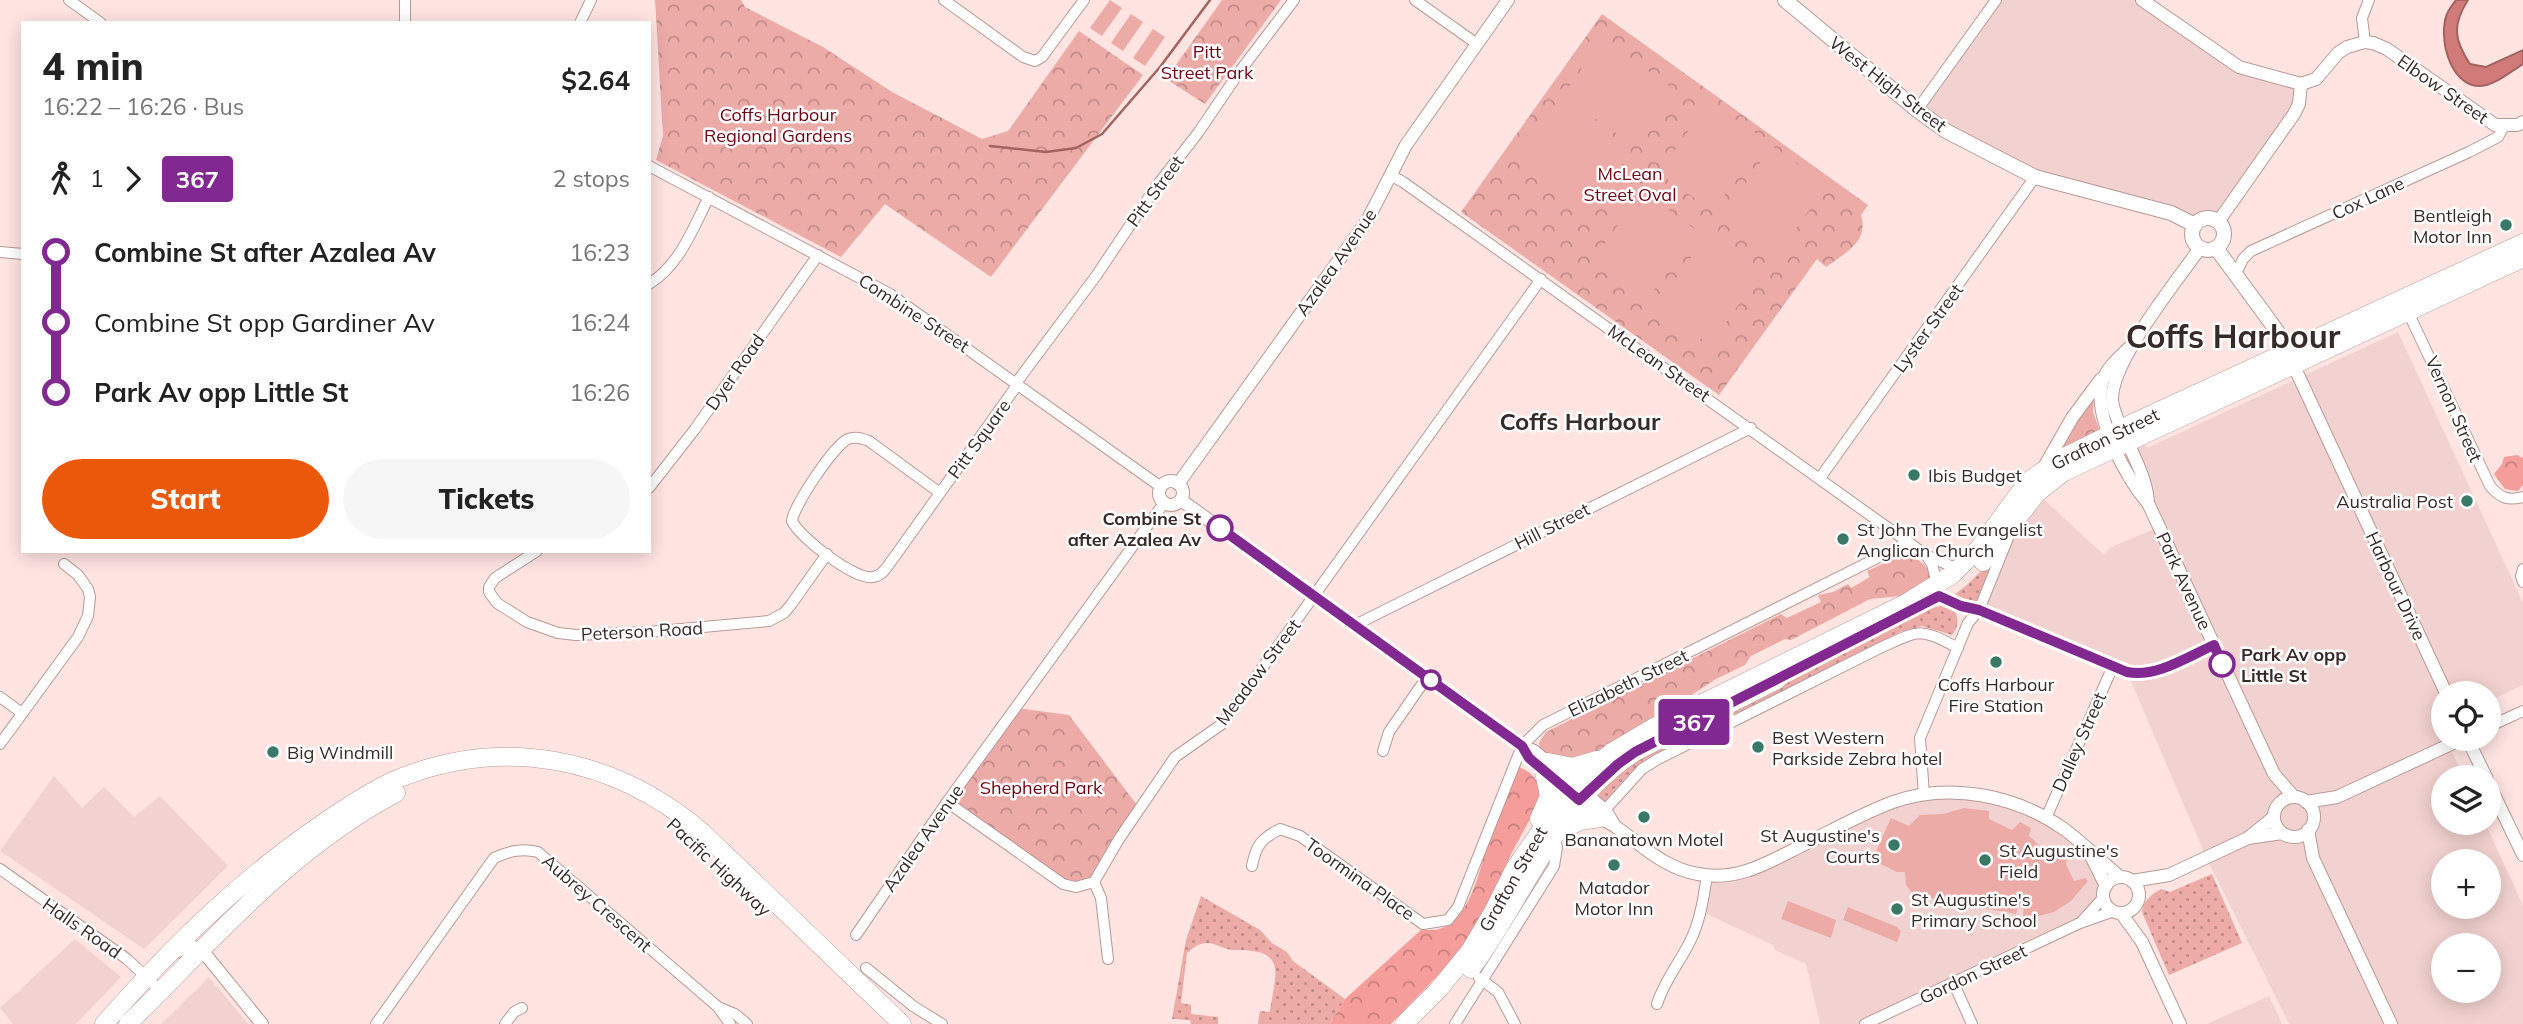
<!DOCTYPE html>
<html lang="en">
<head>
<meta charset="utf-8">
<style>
  :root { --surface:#fff; --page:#f6f6f6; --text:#222; --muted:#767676; --accent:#ea580c }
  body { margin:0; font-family:Mulish,sans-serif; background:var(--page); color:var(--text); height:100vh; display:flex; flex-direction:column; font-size:26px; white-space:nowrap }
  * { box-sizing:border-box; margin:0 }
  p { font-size:23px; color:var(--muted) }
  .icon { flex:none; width:38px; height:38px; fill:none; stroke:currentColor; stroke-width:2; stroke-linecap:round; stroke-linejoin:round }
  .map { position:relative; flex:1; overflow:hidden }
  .details { position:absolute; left:21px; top:21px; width:630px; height:532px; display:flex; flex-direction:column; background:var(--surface); border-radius:0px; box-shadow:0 4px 18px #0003 }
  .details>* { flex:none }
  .badge { padding:0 14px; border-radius:5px; font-size:24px; line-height:46px }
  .buttons { position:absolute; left:2431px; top:681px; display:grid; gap:14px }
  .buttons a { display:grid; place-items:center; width:70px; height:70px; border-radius:50%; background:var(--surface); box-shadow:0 4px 18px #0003; font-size:35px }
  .map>.badge { position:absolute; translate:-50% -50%; box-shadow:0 0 0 4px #fff }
  .legs { display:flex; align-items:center; gap:10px; height:77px; padding:0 21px; font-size:23px }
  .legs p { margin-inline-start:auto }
  .summary { display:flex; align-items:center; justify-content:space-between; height:119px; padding:0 21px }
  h1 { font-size:38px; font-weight:800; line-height:52px }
  .action { display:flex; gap:14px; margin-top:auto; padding:14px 21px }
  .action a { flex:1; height:80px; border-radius:42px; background:var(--accent); color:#fff; font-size:28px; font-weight:800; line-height:80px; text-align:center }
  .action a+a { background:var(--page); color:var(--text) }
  ul { padding:0 21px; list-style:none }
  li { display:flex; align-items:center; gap:24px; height:70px; font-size:26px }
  li i { display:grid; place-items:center; width:10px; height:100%; margin:0 9px; background:currentColor }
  li i::after { content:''; width:18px; height:18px; margin:-9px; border:5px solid; border-radius:50%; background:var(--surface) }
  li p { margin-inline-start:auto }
  li:first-child i { background:linear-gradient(#0000 50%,currentColor 0) }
  li:last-child i { background:linear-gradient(currentColor 50%,#0000 0) }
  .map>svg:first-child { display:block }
  .built { fill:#f2d2d0; fill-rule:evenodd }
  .grass { fill:url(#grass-dots) }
  .forest { fill:url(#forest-crowns) }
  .park { fill:url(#park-crowns) }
  .pitch { fill:#edaba8 }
  .water { fill:#d07b79; stroke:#a26361; stroke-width:2 }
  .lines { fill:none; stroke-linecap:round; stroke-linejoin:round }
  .stream { stroke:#a26361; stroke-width:2.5 }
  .minor-casing { stroke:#b89997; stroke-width:12 }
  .tertiary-casing { stroke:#b89997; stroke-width:14 }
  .secondary-casing { stroke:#b89997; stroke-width:16 }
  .trunk-casing { stroke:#b89997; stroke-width:19 }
  .minor { stroke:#fff; stroke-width:10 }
  .tertiary { stroke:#fff; stroke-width:12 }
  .secondary { stroke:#fff; stroke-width:14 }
  .trunk { stroke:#fff; stroke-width:18 }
  .line-1-casing { stroke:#fff; stroke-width:16 }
  .line-1 { stroke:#812990; stroke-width:10 }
  .poi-dot { fill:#397966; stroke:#fff; stroke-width:2.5 }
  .stop-1-dot { fill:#fff; stroke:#812990; stroke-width:3.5 }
  .labels { text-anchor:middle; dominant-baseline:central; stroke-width:5; stroke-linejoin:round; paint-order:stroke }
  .park-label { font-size:18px; fill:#6c0012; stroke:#fff }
  .street-label { font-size:18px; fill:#372b2a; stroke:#fff }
  .poi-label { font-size:18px; fill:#372b2a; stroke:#fff; text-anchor:start }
  .stop-label { font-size:18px; font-weight:bold; fill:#372b2a; stroke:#fff; text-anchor:end }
  .district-label { font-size:24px; font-weight:bold; fill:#372b2a; stroke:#fff }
  .town-label { font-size:32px; font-weight:bold; fill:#372b2a; stroke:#fff }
</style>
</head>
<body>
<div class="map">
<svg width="2523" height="1024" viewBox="0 0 2523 1024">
  <defs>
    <pattern id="grass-dots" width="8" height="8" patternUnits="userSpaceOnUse" patternTransform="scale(1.75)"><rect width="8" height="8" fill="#edaba8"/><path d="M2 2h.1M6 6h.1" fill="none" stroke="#c18b89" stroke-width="1.8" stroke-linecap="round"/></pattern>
    <pattern id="forest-crowns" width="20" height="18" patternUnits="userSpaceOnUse" patternTransform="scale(1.75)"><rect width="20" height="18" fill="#f59d9a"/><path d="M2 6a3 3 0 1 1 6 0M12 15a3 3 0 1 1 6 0" fill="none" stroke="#c7807e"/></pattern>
    <pattern id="park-crowns" width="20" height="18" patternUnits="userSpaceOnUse" patternTransform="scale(1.75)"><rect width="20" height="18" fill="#edaba8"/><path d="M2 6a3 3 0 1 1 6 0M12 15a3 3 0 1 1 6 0" fill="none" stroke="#c18b89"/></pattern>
  </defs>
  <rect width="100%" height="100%" fill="#ffe4e2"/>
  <g class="built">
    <polygon points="1996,0 2142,0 2239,67 2301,84 2299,104 2213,219 2198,222 2035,177 1917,110"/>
    <path d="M2398,332l125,271v82l-34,16 -1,-8h-45v29l-4,2 4,14 3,1 18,38h-21v45l42,1 38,82v119h-234l-83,-167 -79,-185 -148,-62 36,-91 22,-26 66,61 8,-7 48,-20 -44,-80 24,-10 8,11zM2443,861h45v45h-45zM2443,945h45v45h-45z"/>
    <polygon points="54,776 82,808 104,787 134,817 160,796 228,866 144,949 0,851"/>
    <polygon points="1924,795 2007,801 2077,840 2098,871 2103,898 2080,923 1865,1024 1820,1024 1806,964 1775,950 1773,945 1700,911 1707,875 1723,876"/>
    <polygon points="75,939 121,977 76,1024 13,1024 0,1008"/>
    <polygon points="209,977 248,1024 161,1024"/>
    <polygon points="2269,996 2282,1024 2207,1024"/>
  </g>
  <g class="grass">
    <polygon points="1992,560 1994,563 1975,603 1968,605 1950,598 1967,585"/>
    <path d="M1947,605c12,7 14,19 5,30l-30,-9 -22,6 -252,126 -16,13 -29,32 -5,-9 26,-27 113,-61 193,-98z"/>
    <path d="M2212,874l30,69 -73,32 -27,-63c2,-12 9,-17 19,-23l9,3z"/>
    <path d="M1201,896l59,34 12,13 15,9 6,9 52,38 -15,25h-72l2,-13 10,1c1,-12 7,-34 5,-44 -4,-20 -28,-17 -42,-18 -11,-1 -21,-10 -32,-6 -5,1 -10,6 -14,9l-6,50 10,2v9l27,3v7h-27l-1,-4 -18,-1 14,-79z"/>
  </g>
  <g class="forest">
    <polygon points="2517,455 2523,458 2523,485 2518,491 2505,489 2494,474 2502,464 2504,457"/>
    <path d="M1519,767c15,6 19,14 23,30l-32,59 -33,75 -32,37 -54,56h-61l15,-25 77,-70c48,11 58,-65 69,-97 8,-22 19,-43 28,-65z"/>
  </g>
  <g class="park">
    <polygon points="655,0 741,0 745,7 823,47 892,92 982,139 1008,131 1079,31 1143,75 991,277 885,204 841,257 656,160 663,136"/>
    <polygon points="1222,0 1281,0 1205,104 1166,79"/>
    <path d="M1602,14l266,191 -7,10c8,27 -15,37 -35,52l-9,-8 -98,136 -258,-183z"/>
    <polygon points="2094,394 2093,412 2100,432 2060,449"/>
    <path d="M1902,555c13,1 24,8 29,20l-5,10 -26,11 -30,3 -79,41 -6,-1 -34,17 -6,9 -29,14 -107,70 -33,14 -35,-11 -2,-9 7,-11 235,-118 6,4 34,-16 -3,-7 15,-3 15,-8 3,4 19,-11 -3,-6z"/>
    <polygon points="1017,708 1069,715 1140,809 1094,882 1076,887 947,802"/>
  </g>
  <g class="pitch">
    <polygon points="1110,0 1122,8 1102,36 1090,28"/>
    <polygon points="1131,14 1143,22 1123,51 1111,43"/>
    <polygon points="1153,29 1165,37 1145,66 1133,58"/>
    <polygon points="1603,39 1675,90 1634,146 1563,95"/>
    <polygon points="1560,101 1631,152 1590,209 1519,158"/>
    <polygon points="1709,101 1764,139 1713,211 1659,173"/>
    <polygon points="1772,146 1827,185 1776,257 1721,218"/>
    <polygon points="1642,191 1696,230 1646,301 1591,263"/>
    <polygon points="1707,235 1761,273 1710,345 1656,306"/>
    <polygon points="1964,808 1989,811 1989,819 2012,830 2020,822 2031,828 2029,836 2051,856 2065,851 2068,854 2066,864 2074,881 2085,878 2088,881 2071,901 2054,912 2026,919 2023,915 2024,907 2018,906 2016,914 1914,895 1906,885 1905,872 1897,872 1872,860 1891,818 1909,826 1920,815 1943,814"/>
    <polygon points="1788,901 1836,920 1831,938 1781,919"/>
    <polygon points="1848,907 1897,927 1901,931 1897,942 1843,920"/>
  </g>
  <path class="water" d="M2456,0h12c-16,25 -14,40 2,64l16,3 37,-17v14c-13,8 -29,22 -44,22 -30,-1 -41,-50 -32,-72 2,-5 6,-10 9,-14z"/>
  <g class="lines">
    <polyline class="stream" points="990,146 1046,152 1076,148 1102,134 1160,67 1210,0"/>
    <g class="minor-casing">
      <g id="minor">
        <polyline points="69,0 101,23"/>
        <polyline points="405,0 405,23"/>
        <polyline points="944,0 1023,57 1035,61 1042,57 1084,0"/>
        <polyline points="1415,0 1477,44"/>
        <polyline points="580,23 591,0"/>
        <polyline points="2365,42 2362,18 2369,0"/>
        <polyline points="1917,110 1996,0"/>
        <polyline points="649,166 890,294 1161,487"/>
        <polyline points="1390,175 1403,182 1926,555 1951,566 1962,567"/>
        <polyline points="0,252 23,254"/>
        <polyline points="2236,274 2243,259 2251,251 2469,152 2498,137 2504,126"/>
        <path d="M649,284c31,-19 44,-56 60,-87"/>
        <path d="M2408,312l82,174c10,12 18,15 33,11"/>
        <polyline points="1016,383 1096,276 1155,188 1198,133 1240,71 1294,0"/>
        <polyline points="1820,478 2035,177"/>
        <polyline points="649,488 695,429 818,255"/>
        <path d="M940,493l-71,-52c-7,-3 -14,-5 -21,-2 -14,6 -55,68 -56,82 7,16 64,60 81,56 8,-1 13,-8 17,-14l128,-179"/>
        <polyline points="537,551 495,578 489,587 489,592 497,603 527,622 558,633 576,635 648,632 769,621 784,613 790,606 827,554"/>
        <polyline points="1926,555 1932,564 1937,584"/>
        <polyline points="2523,569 2521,576 2523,582"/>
        <path d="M1939,596l22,10 18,4 148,62c29,6 60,-15 87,-27"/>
        <polyline points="1355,625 1751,428"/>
        <polyline points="0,697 22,713"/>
        <polyline points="2488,727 2523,711"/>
        <polyline points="0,744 78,637 88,616 90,597 88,589 78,575 64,564"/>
        <polyline points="1383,751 1389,732 1427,677"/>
        <polyline points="1924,795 1920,738 1968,623 1979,610 2008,538"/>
        <polyline points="947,802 1063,884 1076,887 1094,882 1119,839 1175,757 1222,724 1541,279"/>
        <path d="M1605,810l37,-41 16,-10 222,-111c40,-18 39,-21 78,0"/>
        <polyline points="2046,818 2113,666"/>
        <path d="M1252,866c4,-21 9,-27 28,-37l20,7 123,88 25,-4 10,-13 64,-161 21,-21 366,-183"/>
        <polyline points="0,869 127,959 161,991"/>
        <polyline points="1094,882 1101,898 1108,959"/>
        <polyline points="2082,921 2103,898"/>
        <polyline points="856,935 947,802 1164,503"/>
        <polyline points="866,968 913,1006 942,1024"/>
        <polyline points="1479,978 1498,992 1515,1024"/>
        <polyline points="1953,982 1972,1024"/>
        <path d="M1657,1004c8,-26 26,-45 36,-69 8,-19 11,-40 14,-60"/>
        <polyline points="718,1007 730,1024"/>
        <path d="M376,1024l118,-166c15,-7 28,-10 44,-6l180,155 17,7 12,10"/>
        <polyline points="505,1024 514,1012 522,1008"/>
        <polyline points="1455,1024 1554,866 1557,847 1554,836"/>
        <polyline points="1865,1024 2080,923 2114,911"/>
      </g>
    </g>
    <g class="tertiary-casing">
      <g id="tertiary">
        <polyline points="2142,0 2239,67 2301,84"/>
        <polyline points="2301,84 2316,79 2338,53 2347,47 2365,42 2373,43 2387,49 2495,125 2517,125 2523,122"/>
        <polyline points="2218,222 2294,114 2299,104 2301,84"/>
        <path d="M2130,347c-10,10 -22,19 -27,33 -12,32 23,99 45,123l126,271 20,23"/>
        <polyline points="2293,364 2446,693"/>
        <polyline points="2043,469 2072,418 2101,379"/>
        <circle cx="1171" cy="493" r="12"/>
        <polyline points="1178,484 1367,221 1406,145 1508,0"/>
        <polyline points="1181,500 1522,746 1534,751 1605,810 1615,826"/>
        <path d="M2148,503c-2,-34 -26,-64 -35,-97 -10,-36 65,-126 87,-158"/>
        <polyline points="2467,738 2486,777"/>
        <path d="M1522,746l7,12c23,20 45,40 69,58 6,5 13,7 18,11 27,19 48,41 82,47 36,7 64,-8 95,-24 33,-16 65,-35 100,-48 57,-20 122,-7 171,27 20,15 38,33 56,48"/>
        <polyline points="2488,782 2523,855"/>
        <circle cx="2294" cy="817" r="20"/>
        <polyline points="2306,802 2337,797 2464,738"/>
        <polyline points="2308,830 2313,858 2391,1024"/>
        <polyline points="2248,838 2282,833"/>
        <polyline points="2090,854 2106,886"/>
        <circle cx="2121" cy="895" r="18"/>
        <polyline points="2132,881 2169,875 2248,838 2274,817"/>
        <polyline points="2121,913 2142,942 2180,1024"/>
        <polyline points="173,953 190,946 201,949 262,1024"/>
      </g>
    </g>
    <g class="secondary-casing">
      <g id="secondary">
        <polyline points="1785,0 1917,110 1946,131 2035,177 2171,213 2195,225"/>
        <circle cx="2208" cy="234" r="16"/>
        <polyline points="2216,248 2277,331 2287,352"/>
      </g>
    </g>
    <g class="trunk-casing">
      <g id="trunk">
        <polyline points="1983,562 2037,493 2064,472 2523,258"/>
        <polyline points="1548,762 1573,767 1597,760"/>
        <polyline points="1539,819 1549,796 1544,771"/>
        <polyline points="1560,831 1580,821 1600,818"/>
        <path d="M1471,969c55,-74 84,-165 164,-217l142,-72"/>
        <path d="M104,1024c66,-75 135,-144 218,-200 23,-16 47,-32 73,-44 107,-45 219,-23 307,52l200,192"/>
        <path d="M128,1024c84,-83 162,-175 268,-231"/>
        <polyline points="1404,1024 1439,989 1470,951 1493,912 1515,868 1560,803 1585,774 1612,752 1656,726 1908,602 1953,574 1979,548 2028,481 2062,458 2133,423 2523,243"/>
      </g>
    </g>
    <use href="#minor" class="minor"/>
    <use href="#tertiary" class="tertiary"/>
    <use href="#secondary" class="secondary"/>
    <use href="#trunk" class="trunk"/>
  </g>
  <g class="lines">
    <g class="line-1-casing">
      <path id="line-1" d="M1220,528l302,218 7,12 50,42 39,-36 17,-12 304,-156 22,10 18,4 148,62c29,6 60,-15 87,-27l8,19"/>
    </g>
    <use href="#line-1" class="line-1"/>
  </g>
  <g class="poi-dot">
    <circle cx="2506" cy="225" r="7"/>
    <circle cx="1914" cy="475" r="7"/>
    <circle cx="2467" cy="501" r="7"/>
    <circle cx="1843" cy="539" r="7"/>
    <circle cx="1996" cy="662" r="7"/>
    <circle cx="1758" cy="747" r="7"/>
    <circle cx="273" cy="752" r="7"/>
    <circle cx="1644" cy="817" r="7"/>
    <circle cx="1894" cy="845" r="7"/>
    <circle cx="1985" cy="860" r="7"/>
    <circle cx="1614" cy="865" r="7"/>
    <circle cx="1897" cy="909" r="7"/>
  </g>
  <g class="stop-1-dot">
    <circle cx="1220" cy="528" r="12"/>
    <circle cx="2222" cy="664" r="12"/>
    <circle cx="1431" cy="680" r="9"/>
  </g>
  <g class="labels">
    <g class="park-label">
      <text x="1207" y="51">Pitt<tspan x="1207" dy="21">Street Park</tspan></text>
      <text x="778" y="114">Coffs Harbour<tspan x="778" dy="21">Regional Gardens</tspan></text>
      <text x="1630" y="173">McLean<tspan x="1630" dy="21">Street Oval</tspan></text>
      <text x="1041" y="787">Shepherd Park</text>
    </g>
    <g class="street-label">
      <text transform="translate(1888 84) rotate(38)">West High Street</text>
      <text transform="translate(2443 89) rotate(35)">Elbow Street</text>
      <text transform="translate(1155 191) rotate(-54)">Pitt Street</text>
      <text transform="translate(2368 198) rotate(-25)">Cox Lane</text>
      <text transform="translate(1336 262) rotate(-55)">Azalea Avenue</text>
      <text transform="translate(914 313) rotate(33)">Combine Street</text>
      <text transform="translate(1928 328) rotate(-54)">Lyster Street</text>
      <text transform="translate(1659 363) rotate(35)">McLean Street</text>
      <text transform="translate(735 372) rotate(-55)">Dyer Road</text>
      <text transform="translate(2454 409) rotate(66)">Vernon Street</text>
      <text transform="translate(979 439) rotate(-54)">Pitt Square</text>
      <text transform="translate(2105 439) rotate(-26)">Grafton Street</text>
      <text transform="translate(1552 526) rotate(-27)">Hill Street</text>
      <text transform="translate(2184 581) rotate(65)">Park Avenue</text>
      <text transform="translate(2396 586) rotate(65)">Harbour Drive</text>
      <text transform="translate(642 631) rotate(-3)">Peterson Road</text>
      <text transform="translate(1258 672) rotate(-53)">Meadow Street</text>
      <text transform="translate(1628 683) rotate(-26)">Elizabeth Street</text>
      <text transform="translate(2079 742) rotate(-66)">Dalley Street</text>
      <text transform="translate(923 838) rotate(-55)">Azalea Avenue</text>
      <text transform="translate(719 867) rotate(43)">Pacific Highway</text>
      <text transform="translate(1360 879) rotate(35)">Toormina Place</text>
      <text transform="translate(1513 879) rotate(-60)">Grafton Street</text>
      <text transform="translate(597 903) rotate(41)">Aubrey Crescent</text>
      <text transform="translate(82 928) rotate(35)">Halls Road</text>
      <text transform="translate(1973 974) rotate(-25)">Gordon Street</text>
    </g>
    <g class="poi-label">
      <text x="2492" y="215" text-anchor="end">Bentleigh<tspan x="2492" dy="21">Motor Inn</tspan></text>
      <text x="1928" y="475">Ibis Budget</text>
      <text x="2453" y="501" text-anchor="end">Australia Post</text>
      <text x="1857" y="529">St John The Evangelist<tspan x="1857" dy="21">Anglican Church</tspan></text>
      <text x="1996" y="684" text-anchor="middle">Coffs Harbour<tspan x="1996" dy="21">Fire Station</tspan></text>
      <text x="1772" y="737">Best Western<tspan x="1772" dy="21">Parkside Zebra hotel</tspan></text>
      <text x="287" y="752">Big Windmill</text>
      <text x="1880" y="835" text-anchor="end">St Augustine's<tspan x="1880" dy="21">Courts</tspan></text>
      <text x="1644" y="839" text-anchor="middle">Bananatown Motel</text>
      <text x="1999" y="850">St Augustine's<tspan x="1999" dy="21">Field</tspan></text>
      <text x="1614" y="887" text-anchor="middle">Matador<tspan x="1614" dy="21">Motor Inn</tspan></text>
      <text x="1911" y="899">St Augustine's<tspan x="1911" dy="21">Primary School</tspan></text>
    </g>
    <g class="stop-label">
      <text x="1201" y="518">Combine St<tspan x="1201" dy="21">after Azalea Av</tspan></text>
      <text x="2241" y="654" text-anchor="start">Park Av opp<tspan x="2241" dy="21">Little St</tspan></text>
    </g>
    <g class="district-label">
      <text x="1580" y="421">Coffs Harbour</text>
    </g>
    <g class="town-label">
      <text x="2233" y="336">Coffs Harbour</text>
    </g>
  </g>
</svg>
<div class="buttons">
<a><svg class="icon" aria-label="locate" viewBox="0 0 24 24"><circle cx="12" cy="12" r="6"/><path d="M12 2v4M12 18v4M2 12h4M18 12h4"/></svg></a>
<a><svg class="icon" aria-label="layers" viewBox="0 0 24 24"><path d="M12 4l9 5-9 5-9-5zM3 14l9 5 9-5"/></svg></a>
<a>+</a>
<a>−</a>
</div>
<b class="badge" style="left:1694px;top:722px;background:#812990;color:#fff">367</b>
<section class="details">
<div class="summary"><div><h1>4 min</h1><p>16:22 – 16:26 · Bus</p></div><b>$2.64</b></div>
<div class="legs"><svg class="icon" aria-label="walk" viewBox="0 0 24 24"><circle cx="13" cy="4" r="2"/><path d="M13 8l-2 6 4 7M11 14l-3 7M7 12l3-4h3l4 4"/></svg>1<svg class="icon" aria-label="forward" viewBox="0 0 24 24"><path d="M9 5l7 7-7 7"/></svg><b class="badge" style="background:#812990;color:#fff">367</b><p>2 stops</p></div>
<ul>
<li><i style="color:#812990"></i><b>Combine St after Azalea Av</b><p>16:23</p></li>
<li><i style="color:#812990"></i><span>Combine St opp Gardiner Av</span><p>16:24</p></li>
<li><i style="color:#812990"></i><b>Park Av opp Little St</b><p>16:26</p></li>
</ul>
<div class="action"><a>Start</a><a>Tickets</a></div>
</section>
</div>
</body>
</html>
